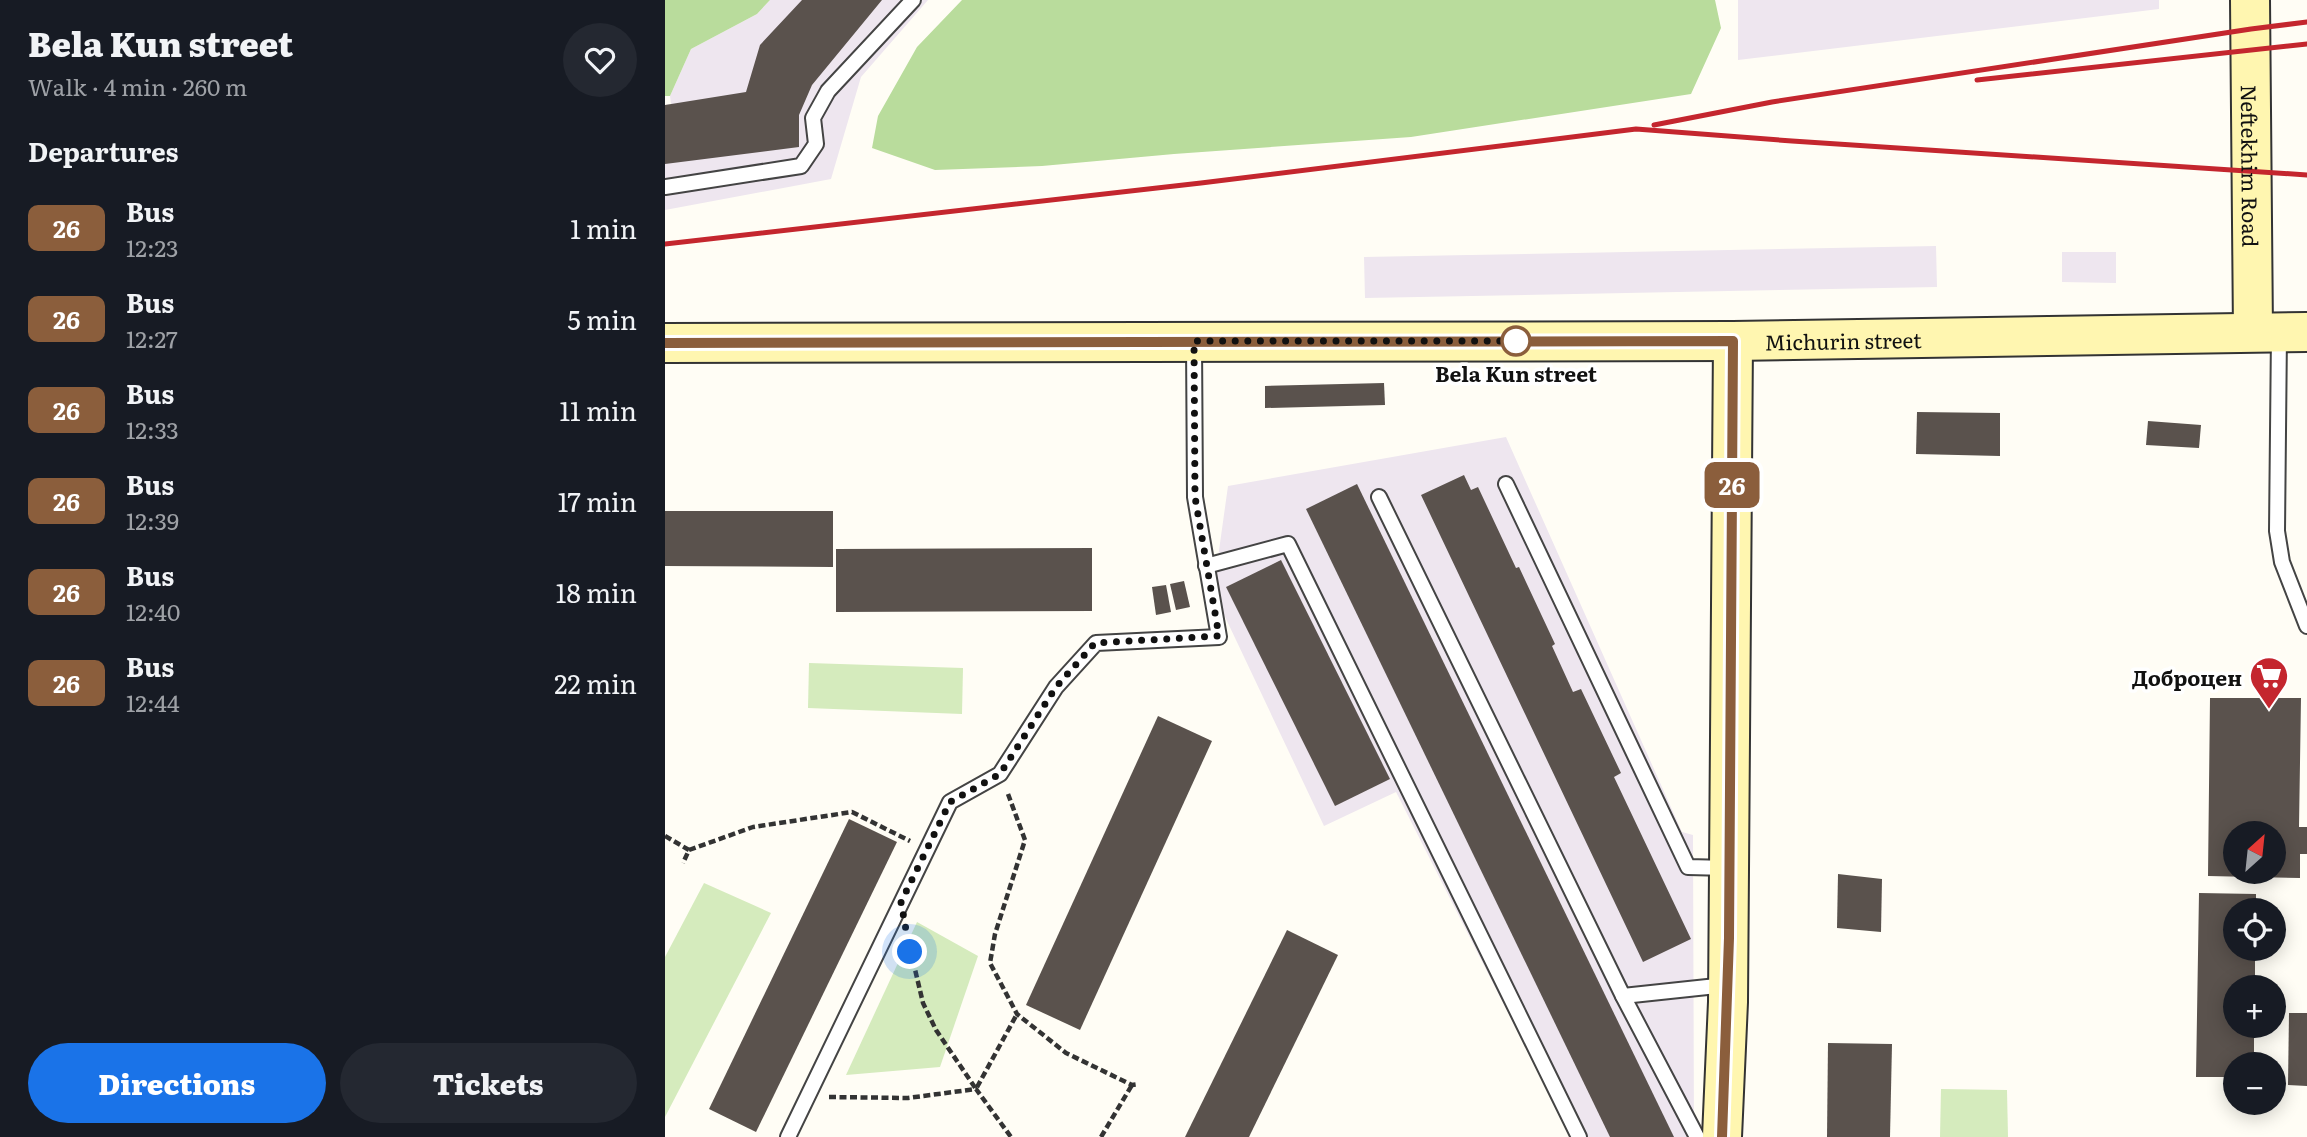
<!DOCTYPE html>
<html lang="en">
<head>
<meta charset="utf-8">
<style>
  :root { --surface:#171b24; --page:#242831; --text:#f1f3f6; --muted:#9ea1a6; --accent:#1a73e8 }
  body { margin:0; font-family:Literata,serif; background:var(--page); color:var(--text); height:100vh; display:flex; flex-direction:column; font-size:26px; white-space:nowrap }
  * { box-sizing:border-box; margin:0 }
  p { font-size:23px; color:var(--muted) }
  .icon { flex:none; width:38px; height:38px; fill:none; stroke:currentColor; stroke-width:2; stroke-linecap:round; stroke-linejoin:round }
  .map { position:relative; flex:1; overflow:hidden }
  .sheet { display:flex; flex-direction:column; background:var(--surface); width:665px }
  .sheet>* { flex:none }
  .badge { padding:0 14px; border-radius:10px; font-size:24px; line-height:46px }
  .needle { width:46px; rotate:27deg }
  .fabs { position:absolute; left:1558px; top:821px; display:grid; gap:14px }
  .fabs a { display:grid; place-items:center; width:63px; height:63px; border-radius:50%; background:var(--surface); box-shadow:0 4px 18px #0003; font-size:35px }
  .you { position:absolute; width:35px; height:35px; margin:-18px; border:5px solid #fff; border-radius:50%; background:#1a73e8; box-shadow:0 0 0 10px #1a73e833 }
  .map>.badge { position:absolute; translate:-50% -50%; box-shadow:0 0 0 4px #fff }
  h2 { padding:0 28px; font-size:26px; line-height:63px }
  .round { display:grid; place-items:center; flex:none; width:74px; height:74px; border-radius:37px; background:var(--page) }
  .summary { display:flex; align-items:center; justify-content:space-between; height:119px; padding:0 28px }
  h1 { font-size:33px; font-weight:800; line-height:52px }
  .action { display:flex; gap:14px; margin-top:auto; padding:14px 28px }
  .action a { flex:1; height:80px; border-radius:42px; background:var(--accent); color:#fff; font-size:28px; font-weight:800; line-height:80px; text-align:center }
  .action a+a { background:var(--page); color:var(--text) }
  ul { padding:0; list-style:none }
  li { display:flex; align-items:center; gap:21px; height:91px; padding:0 28px }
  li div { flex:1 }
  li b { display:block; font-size:26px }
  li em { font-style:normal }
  li .badge { min-width:77px; font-weight:700; text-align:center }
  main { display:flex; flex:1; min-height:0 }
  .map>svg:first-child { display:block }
  .industrial { fill:#eee6ef }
  .green { fill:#d5ebbd }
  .forest { fill:#b9dc9c }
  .building { fill:#5a524d; fill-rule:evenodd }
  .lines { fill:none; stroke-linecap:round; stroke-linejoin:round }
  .lane-casing { stroke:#444; stroke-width:18 }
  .secondary-casing { stroke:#333; stroke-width:42 }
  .path { stroke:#333; stroke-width:4.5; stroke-dasharray:7 3.5; stroke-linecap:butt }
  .lane { stroke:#fff; stroke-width:14 }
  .secondary { stroke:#fff6b0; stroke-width:38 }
  .rail { stroke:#c4262e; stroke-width:5 }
  .line-casing { stroke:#fff; stroke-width:16 }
  .line { stroke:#8b5e3c; stroke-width:10 }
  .walk { stroke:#111; stroke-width:7; stroke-dasharray:0 12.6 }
  .stop-dot { fill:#fff; stroke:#8b5e3c; stroke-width:3.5 }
  .labels { text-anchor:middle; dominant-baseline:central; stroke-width:7; stroke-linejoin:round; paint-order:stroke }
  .street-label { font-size:21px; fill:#111; stroke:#fff }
  .stop-label { font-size:21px; font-weight:bold; fill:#111; stroke:#fff }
  .poi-label { font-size:21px; font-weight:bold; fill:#111; stroke:#fff; text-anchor:end }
</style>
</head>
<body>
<main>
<section class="sheet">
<div class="summary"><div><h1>Bela Kun street</h1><p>Walk · 4 min · 260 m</p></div><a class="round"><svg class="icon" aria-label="heart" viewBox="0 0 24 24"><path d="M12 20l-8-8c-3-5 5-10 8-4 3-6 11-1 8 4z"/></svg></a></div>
<h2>Departures</h2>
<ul>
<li><span class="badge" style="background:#8b5e3c;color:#fff">26</span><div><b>Bus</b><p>12:23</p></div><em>1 min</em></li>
<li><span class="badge" style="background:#8b5e3c;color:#fff">26</span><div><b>Bus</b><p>12:27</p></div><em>5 min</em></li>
<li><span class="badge" style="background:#8b5e3c;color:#fff">26</span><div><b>Bus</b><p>12:33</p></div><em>11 min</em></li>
<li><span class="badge" style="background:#8b5e3c;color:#fff">26</span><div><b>Bus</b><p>12:39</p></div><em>17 min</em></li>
<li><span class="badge" style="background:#8b5e3c;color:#fff">26</span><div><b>Bus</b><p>12:40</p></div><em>18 min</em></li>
<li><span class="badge" style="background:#8b5e3c;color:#fff">26</span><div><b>Bus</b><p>12:44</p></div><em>22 min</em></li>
</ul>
<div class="action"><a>Directions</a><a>Tickets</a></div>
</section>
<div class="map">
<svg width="1642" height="1137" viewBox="0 0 1642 1137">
  <rect width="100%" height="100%" fill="#fffdf5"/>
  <g class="industrial">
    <polygon points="105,0 263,0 196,77 166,179 0,210 0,105 6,104 5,96 26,49 92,14"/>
    <polygon points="1073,0 1494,0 1494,9 1073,60"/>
    <polygon points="1271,246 1272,287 700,298 699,257"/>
    <polygon points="1397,252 1451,252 1451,283 1397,282"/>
    <polygon points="841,437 1017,832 1028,835 1029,1137 906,1137 731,792 659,826 553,602 550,579 563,486"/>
  </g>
  <g class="green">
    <polygon points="144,663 298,668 297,714 143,708"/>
    <polygon points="39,883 106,913 0,1117 0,957"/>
    <polygon points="252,922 313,956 275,1067 181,1075"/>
    <polygon points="1276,1089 1342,1090 1343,1137 1275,1137"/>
  </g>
  <g class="forest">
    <polygon points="0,0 105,0 92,14 26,49 5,96 0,96"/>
    <polygon points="297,0 1050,0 1056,28 1026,94 746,137 509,154 377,166 270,170 207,148 213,116 252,47"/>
  </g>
  <g class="building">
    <polygon points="137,0 217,0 147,85 134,115 134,147 0,164 0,105 81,92 95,45"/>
    <polygon points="719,383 720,405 600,408 600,386"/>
    <polygon points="1252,412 1335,413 1335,456 1251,454"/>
    <polygon points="1483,421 1536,425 1534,448 1481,445"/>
    <polygon points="799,475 806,490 813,487 851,568 854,567 890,644 887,646 908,692 916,689 956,773 949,777 1026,939 978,962 756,495"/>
    <polygon points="692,484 1009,1137 945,1137 641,509"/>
    <polygon points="0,511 168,511 168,567 0,566"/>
    <polygon points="427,548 427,611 171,612 171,549"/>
    <polygon points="616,560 725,779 670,806 561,587"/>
    <polygon points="519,581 525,607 511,610 505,584"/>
    <polygon points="501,585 506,612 491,615 487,587"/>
    <path d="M1545,698h91l-2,129h8v27h-7v24l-92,-2zM1570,833h38v39h-38z"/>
    <polygon points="493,716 547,741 415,1030 361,1005"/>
    <polygon points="184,819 232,842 91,1132 44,1109"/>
    <polygon points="1173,874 1217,879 1216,932 1172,928"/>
    <polygon points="1534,893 1591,894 1591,910 1570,910 1570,948 1590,948 1590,987 1570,987 1570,1026 1589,1026 1589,1064 1570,1064 1570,1077 1531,1077"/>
    <polygon points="622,930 673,955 584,1137 520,1137"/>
    <polygon points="1624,1013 1642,1013 1642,1086 1623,1085"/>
    <polygon points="1163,1043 1227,1044 1225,1137 1162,1137"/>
  </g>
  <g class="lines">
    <g class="lane-casing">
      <g id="lane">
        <polyline points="0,187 136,166 151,144 148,118 163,91 248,0"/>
        <polyline points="1614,333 1612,531 1617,562 1642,626"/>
        <polyline points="841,484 1023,867 1063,868"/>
        <polyline points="714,497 958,996 1032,1137"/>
        <polyline points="541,566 623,544 914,1137"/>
        <polyline points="958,996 1061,985"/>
        <polyline points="123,1137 285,802 335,774 391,687 431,643 554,637 530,497 529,342"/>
      </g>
    </g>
    <g class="secondary-casing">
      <g id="secondary">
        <path id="s1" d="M1585,0l3,332"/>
        <path id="s2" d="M0,343l1068,-2 574,-9"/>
        <polyline points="1057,1137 1063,1002 1068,341"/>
      </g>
    </g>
    <g class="path">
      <polyline points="343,794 360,840 330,934 325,963 352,1014 401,1053 467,1085 474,1084"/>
      <polyline points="0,836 24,850 18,863"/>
      <polyline points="24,850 88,827 187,812 245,841"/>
      <polyline points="243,940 258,1003 271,1030 311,1089 352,1014"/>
      <polyline points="164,1097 243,1098 311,1089 346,1137"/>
      <polyline points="436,1137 467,1085"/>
    </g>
    <use href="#lane" class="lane"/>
    <use href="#secondary" class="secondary"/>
    <g class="rail">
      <polyline points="1312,80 1642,44"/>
      <polyline points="989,125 1107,102 1586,29 1642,22"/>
      <polyline points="0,244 536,183 971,129 1127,141 1642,175"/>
    </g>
  </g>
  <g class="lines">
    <g class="line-casing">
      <polyline id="line" points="0,343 1068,341 1064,938 1057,1137"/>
    </g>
    <use href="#line" class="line"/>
    <polyline class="walk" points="245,952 236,902 285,802 335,774 391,687 430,643 554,636 530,497 529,341 851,341"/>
  </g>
  <defs>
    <g id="supermarket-pin" transform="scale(2.0125)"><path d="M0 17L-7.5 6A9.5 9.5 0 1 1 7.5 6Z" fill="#c4262e" stroke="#fff"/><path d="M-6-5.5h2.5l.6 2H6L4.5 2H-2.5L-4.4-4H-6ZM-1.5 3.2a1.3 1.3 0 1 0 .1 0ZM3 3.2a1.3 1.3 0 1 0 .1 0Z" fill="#fff"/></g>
  </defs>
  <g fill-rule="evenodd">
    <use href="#supermarket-pin" x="1604" y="676"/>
  </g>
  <circle class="stop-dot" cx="851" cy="341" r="14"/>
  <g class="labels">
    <g class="street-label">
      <text stroke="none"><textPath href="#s1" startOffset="166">Neftekhim Road</textPath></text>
      <text stroke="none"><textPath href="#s2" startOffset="1178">Michurin street</textPath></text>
    </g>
    <g class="stop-label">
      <text x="851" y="372">Bela Kun street</text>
    </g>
    <g class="poi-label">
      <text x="1577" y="676">Доброцен</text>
    </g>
  </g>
</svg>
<div class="fabs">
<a><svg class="needle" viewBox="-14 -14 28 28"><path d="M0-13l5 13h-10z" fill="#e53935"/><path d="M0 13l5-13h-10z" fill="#9ea1a6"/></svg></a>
<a><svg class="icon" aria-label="locate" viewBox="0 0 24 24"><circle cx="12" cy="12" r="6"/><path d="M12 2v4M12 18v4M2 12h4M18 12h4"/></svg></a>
<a>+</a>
<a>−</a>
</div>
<div class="you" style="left:245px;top:952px"></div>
<b class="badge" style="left:1067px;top:485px;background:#8b5e3c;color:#fff">26</b>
</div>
</main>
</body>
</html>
